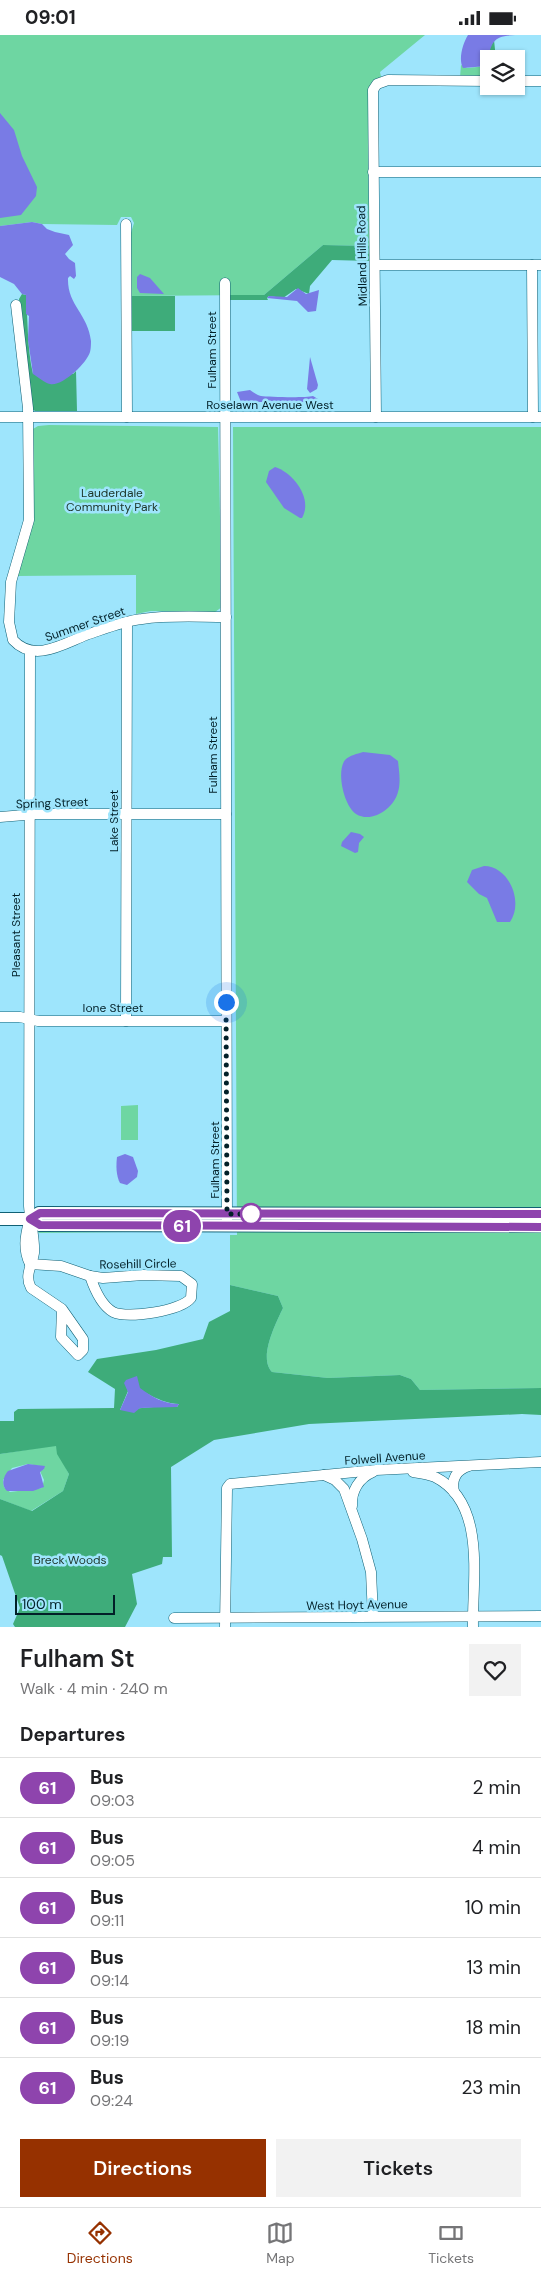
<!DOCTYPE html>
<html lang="en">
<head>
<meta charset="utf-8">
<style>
  :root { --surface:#fff; --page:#f2f2f2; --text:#202124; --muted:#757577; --line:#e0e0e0; --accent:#963100 }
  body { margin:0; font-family:"DM Sans",sans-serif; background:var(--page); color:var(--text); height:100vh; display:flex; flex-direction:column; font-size:19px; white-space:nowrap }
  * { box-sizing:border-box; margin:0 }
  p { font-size:16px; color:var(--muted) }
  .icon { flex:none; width:28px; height:28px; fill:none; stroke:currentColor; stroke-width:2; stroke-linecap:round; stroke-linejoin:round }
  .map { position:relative; height:1592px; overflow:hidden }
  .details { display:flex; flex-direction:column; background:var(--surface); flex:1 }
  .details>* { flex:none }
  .badge { padding:0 10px; border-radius:16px; font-size:18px; line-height:32px }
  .tools { position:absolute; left:480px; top:15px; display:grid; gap:10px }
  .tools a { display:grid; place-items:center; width:45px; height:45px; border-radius:0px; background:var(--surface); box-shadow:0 1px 4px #0004; font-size:25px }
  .scale { position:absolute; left:15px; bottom:12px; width:100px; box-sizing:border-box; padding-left:5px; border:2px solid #022028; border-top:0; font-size:14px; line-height:18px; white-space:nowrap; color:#022028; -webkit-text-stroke:4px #9ee5fc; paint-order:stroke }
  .you { position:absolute; width:25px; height:25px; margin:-12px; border:4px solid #fff; border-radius:50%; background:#1a73e8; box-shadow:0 0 0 8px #1a73e833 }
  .map>.badge { position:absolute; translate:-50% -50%; box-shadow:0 0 0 2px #fff }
  h2 { padding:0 20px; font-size:19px; line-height:45px }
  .round { display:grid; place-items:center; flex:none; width:52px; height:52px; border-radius:0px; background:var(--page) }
  .overview { display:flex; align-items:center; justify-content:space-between; height:85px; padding:0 20px }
  h1 { font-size:24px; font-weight:600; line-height:38px }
  .action { display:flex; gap:10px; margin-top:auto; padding:10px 20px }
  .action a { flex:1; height:58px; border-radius:0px; background:var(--accent); color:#fff; font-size:20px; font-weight:600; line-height:58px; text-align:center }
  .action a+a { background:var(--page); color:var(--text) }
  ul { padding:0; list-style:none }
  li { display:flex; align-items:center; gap:15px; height:60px; padding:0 20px; border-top:1px solid var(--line) }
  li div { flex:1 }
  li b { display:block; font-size:19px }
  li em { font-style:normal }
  li .badge { min-width:55px; font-weight:700; text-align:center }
  .status { display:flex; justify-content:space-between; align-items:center; height:35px; padding:0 25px; background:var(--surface); direction:ltr }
  .status svg { height:14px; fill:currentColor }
  .tabs { display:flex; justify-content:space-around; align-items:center; height:70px; border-top:1px solid var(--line); background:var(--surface); font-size:14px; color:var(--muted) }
  .tabs a { display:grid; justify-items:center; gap:2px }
  .tabs .active { color:var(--accent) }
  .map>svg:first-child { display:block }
  .green { fill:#6ed6a2; fill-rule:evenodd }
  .forest { fill:#3eac7a; fill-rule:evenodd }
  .water { fill:#797be5 }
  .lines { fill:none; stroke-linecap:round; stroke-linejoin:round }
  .minor-casing { stroke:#116175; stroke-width:11 }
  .major-casing { stroke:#116175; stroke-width:14 }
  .minor { stroke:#fff; stroke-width:10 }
  .major { stroke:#fff; stroke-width:12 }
  .line-casing { stroke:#fff; stroke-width:11 }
  .line { stroke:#8e44ad; stroke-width:8 }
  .walk { stroke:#022028; stroke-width:5; stroke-dasharray:0 9 }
  .stop-dot { fill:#fff; stroke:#8e44ad; stroke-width:2.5 }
  .labels { text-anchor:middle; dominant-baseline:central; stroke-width:5; stroke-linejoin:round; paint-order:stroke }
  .street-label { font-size:12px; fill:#022028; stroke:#9ee5fc }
  .park-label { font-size:12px; fill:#1c3327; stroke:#9ee5fc }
</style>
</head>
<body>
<div class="status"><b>09:01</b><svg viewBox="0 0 49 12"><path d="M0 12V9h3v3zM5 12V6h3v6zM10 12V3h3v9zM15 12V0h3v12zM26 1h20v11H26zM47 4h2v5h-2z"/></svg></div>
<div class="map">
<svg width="541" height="1592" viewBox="0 0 541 1592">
  <rect width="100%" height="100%" fill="#9ee5fc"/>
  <g class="green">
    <polygon points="0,0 425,0 380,37 381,42 368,55 369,211 323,210 264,260 131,261 130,201 134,188 131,182 121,182 117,190 42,189 32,187 0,191"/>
    <polygon points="461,30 467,33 487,31 487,41 460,42"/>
    <polygon points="49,390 218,392 222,572 215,577 151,576 136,579 136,540 16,541 33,487 33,394 38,391"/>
    <path d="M233,392h308v961l-121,2 -9,-11 -11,-4 -72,3 -56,-6c-14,-14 4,-49 11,-64l-5,-12 -48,-11v-50h7z"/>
    <polygon points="138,1070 138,1105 121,1105 121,1071"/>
    <polygon points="41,1195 224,1196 38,1198"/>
    <path d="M56,1410l3,10 10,19 -6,17 -32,20 -31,-12v-45zM28,1429l12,2 4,3 -4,2 4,9 -2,8 -32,4 -6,-5 -1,-7 9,-12z"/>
  </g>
  <g class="forest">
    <polygon points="494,5 496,24 489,24 489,41 487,41 489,12"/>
    <polygon points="323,210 369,211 371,226 332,225 310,251 309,259 296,254 283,263 269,261 267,263 268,265 230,265 230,260 264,260"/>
    <path d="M22,259l4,1c2,26 1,53 7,79h40l3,-3 1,40h-42l-3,-2 -13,-110z"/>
    <rect x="131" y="261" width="44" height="35"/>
    <path d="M230,1250l48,11 5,12c-7,15 -25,50 -11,64l56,6 72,-3 11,4 9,11 121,-2v27l-19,-1 -213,10 -95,16 -43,27 1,90h-9l-1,7 -30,10 5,30 -12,23h-110l-2,-3 7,-16 -18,-52 -2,-1v-56l32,12 31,-20 6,-17 -12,-20 -1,-8 -56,8v-33h14v-9l4,-3 96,-1 1,-19 -27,-17 9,-13 59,-9 47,-11 6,-17 21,-11zM126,1351c19,3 33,18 53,18l-2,3 -13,-1 -44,4 8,-19z"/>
  </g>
  <g class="water">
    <path d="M468,0h56c-29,0 -33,2 -37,31l-24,2c-5,-9 0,-25 5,-33z"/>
    <polygon points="0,78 14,95 22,121 37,152 36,161 21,180 0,183"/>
    <path d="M32,187l10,2 5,5 8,3 14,3 4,10 -8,9 4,5 6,4 1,13 -2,3 -4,-3 -2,2c-1,27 20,36 23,63 0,2 0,8 -1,11 -3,11 -28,35 -40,32 -5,-1 -12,-7 -17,-10l-5,-34 1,-24 -3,-2v-19l-4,-1 -8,-10 -14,-7v-51z"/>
    <polygon points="140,239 150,243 164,259 140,258 137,253 137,242"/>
    <polygon points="298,253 306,259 319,255 316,276 308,277 297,266 267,263 269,261 287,262"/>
    <polygon points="310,322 318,350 317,354 310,358 307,354"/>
    <path d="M250,355c3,2 7,5 11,6 7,1 45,2 52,0l5,3 -5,3h-72l-4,-10z"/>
    <path d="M275,432c19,6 38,32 27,51h-2l-16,-10 -18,-26 3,-11z"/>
    <path d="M363,717l27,3 8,6c1,10 3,21 0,31 -4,16 -26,32 -42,22 -12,-8 -20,-42 -11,-54 5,-5 12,-6 18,-8z"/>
    <polygon points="351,797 360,799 364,802 359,808 358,817 355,818 341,811 342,807"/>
    <path d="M484,831c25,0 40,36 26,56h-13l-10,-24 -8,-4 -12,-12 5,-12z"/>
    <path d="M125,1119l8,3 5,14 -1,6 -10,8 -7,-2c-4,-7 -4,-18 -3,-26z"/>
    <path d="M137,1341l3,12c12,9 24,16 39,16l-2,3 -37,1 -6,5 -14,-3 8,-18 -4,-9 2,-3z"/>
    <path d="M28,1429l17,2 -1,3 -4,3 4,15 -11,4h-26c-6,-6 -4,-14 1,-20z"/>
  </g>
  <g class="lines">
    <g class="minor-casing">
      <g id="minor">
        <polyline points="516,46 541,46"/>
        <polyline points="373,137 541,137"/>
        <polyline points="126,189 127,382"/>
        <polyline points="376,230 541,230"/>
        <polyline points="532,230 533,382"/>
        <polyline points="225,248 227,1186"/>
        <path d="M16,270l12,103 1,112 -18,62 -2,40 4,18c21,23 50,4 73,-5 18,-6 37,-14 56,-16 27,-4 56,-2 84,-2"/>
        <polyline points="0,382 541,382"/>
        <polyline points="376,382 373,55 377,49 388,45 489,46"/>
        <path d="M30,617l-1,554c1,16 6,31 5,47 -2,13 -10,22 -3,35l31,21 -1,28 17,18 5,-5v-11l-21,-30"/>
        <polyline points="0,782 37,779 226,779"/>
        <polyline points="0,982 20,982 38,986 226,986"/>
        <polyline points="126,986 127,587"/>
        <path d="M29,1187c-4,15 -6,28 1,42"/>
        <polyline points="30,1229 61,1231 90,1241"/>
        <path d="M143,1240l38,1 11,8 -1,14c-10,13 -63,21 -78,14 -12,-7 -19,-24 -23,-36l13,2z"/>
        <path d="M413,1437c7,1 15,2 22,5 52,26 37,103 38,150"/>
        <polyline points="324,1440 335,1445 344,1454 362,1504 371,1537 373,1581"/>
        <path d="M454,1457c-3,-13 2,-22 15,-26"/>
        <path d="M352,1471c-1,-15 7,-28 21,-34"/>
        <polyline points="174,1583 541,1581"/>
        <polyline points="225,1592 227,1453 230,1449 376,1435 541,1427"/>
      </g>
    </g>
    <g class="major-casing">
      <g id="major">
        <polyline points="0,1184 30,1184 40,1190 541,1191"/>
        <polyline points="30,1184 39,1178 541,1179"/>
      </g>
    </g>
    <use href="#minor" class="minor"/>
    <use href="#major" class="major"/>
  </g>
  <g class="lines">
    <g class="line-casing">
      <polyline id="line" points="541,1179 40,1178 30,1184 40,1190 541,1192"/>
    </g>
    <use href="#line" class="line"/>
    <polyline class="walk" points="226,967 227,1179 255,1179 251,1179"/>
  </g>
  <circle class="stop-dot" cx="251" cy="1179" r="10"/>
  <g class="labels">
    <g class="street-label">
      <text transform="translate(362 221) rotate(-91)">Midland Hills Road</text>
      <text transform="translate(212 315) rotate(-90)">Fulham Street</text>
      <text x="270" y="370">Roselawn Avenue West</text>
      <text transform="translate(85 589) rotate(-19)">Summer Street</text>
      <text transform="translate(213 720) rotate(-90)">Fulham Street</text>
      <text transform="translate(52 768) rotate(-2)">Spring Street</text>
      <text transform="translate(114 786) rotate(-90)">Lake Street</text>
      <text transform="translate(16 900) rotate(-90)">Pleasant Street</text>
      <text x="113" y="973">Ione Street</text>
      <text transform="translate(215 1125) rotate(-90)">Fulham Street</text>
      <text transform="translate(138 1229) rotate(-1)">Rosehill Circle</text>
      <text transform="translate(385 1423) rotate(-4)">Folwell Avenue</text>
      <text transform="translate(357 1570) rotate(-1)">West Hoyt Avenue</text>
    </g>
    <g class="park-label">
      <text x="112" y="458">Lauderdale<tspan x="112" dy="14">Community Park</tspan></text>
      <text x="70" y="1525">Breck Woods</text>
    </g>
  </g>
</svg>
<div class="tools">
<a><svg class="icon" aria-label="layers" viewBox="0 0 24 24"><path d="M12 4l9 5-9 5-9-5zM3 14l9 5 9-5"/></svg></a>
</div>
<div class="scale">100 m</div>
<div class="you" style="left:226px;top:967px"></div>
<b class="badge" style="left:182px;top:1191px;background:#8e44ad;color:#fff">61</b>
</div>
<section class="details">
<div class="overview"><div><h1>Fulham St</h1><p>Walk · 4 min · 240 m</p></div><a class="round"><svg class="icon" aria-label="heart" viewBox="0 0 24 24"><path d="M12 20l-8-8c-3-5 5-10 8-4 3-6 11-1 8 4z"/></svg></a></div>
<h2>Departures</h2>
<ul>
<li><span class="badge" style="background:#8e44ad;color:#fff">61</span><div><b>Bus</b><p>09:03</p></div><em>2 min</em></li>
<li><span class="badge" style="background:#8e44ad;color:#fff">61</span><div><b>Bus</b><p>09:05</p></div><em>4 min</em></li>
<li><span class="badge" style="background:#8e44ad;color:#fff">61</span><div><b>Bus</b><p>09:11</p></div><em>10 min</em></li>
<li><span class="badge" style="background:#8e44ad;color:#fff">61</span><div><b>Bus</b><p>09:14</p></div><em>13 min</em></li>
<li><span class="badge" style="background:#8e44ad;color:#fff">61</span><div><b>Bus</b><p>09:19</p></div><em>18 min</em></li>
<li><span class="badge" style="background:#8e44ad;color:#fff">61</span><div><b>Bus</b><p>09:24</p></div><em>23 min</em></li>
</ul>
<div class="action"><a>Directions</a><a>Tickets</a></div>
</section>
<nav class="tabs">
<a class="active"><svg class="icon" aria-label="directions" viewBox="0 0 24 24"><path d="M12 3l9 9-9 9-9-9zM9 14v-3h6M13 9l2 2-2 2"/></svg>Directions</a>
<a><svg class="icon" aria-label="map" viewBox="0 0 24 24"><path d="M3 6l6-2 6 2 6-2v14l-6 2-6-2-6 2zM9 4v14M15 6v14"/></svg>Map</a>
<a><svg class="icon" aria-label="tickets" viewBox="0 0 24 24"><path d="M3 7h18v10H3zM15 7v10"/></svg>Tickets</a>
</nav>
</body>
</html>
